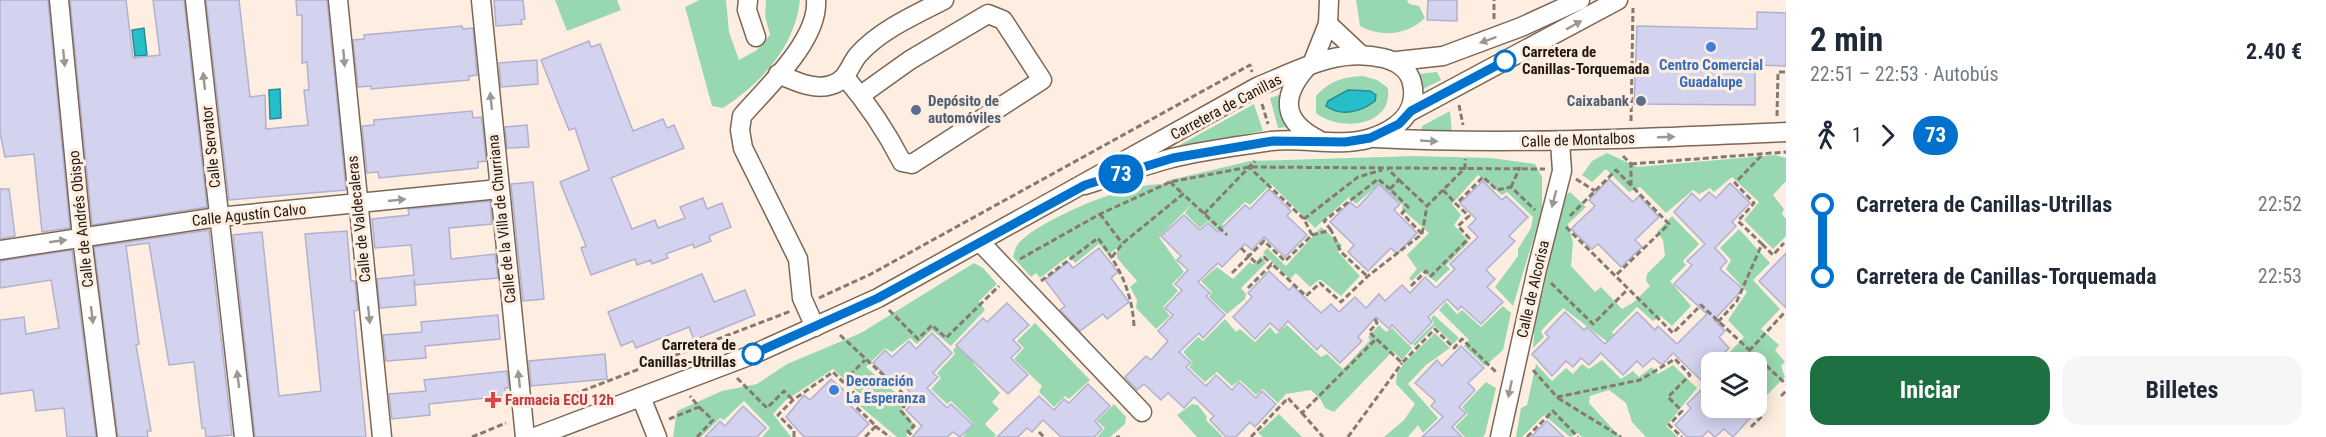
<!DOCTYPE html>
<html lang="es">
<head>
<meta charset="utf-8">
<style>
  :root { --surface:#fff; --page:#f6f6f7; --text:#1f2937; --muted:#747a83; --accent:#1c7042 }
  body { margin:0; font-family:"Roboto Condensed",sans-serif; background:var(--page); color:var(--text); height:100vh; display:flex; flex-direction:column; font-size:22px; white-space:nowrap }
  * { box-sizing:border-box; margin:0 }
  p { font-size:20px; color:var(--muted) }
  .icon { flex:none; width:33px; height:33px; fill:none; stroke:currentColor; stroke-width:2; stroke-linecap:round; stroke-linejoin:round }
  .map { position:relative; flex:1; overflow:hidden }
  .side { display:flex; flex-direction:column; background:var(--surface); width:540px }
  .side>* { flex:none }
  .badge { padding:0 12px; border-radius:20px; font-size:21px; line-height:39px }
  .fabs { position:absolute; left:1701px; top:352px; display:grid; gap:12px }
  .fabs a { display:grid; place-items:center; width:66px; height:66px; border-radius:12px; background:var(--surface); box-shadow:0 3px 15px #0003; font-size:30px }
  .map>.badge { position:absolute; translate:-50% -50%; box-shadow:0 0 0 3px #fff }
  .legs { display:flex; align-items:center; gap:9px; height:66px; padding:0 24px; font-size:20px }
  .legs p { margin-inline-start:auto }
  .head { display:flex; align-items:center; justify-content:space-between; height:102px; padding:0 24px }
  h1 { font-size:33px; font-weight:700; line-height:45px }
  .button { display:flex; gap:12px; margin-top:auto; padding:12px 24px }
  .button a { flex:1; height:69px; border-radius:18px; background:var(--accent); color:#fff; font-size:24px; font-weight:700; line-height:69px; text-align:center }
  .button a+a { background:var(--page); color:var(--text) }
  ul { padding:0 24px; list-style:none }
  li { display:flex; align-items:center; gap:21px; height:72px; font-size:22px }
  li i { display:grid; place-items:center; width:9px; height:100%; margin:0 8px; background:currentColor }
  li i::after { content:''; width:15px; height:15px; margin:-8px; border:4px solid; border-radius:50%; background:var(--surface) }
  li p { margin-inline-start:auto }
  li:first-child i { background:linear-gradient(#0000 50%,currentColor 0) }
  li:last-child i { background:linear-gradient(currentColor 50%,#0000 0) }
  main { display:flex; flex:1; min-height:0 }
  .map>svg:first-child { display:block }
  .green { fill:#98d8b0 }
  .water { fill:#27becb; stroke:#258c93; stroke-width:1.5 }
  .building { fill:#d3d2ef; stroke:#b2b1cd; stroke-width:1.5 }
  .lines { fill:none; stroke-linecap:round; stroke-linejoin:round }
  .minor-casing { stroke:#7d6654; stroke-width:21 }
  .path { stroke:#867a70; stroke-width:3; stroke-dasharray:6 3; stroke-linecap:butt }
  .minor { stroke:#fff; stroke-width:18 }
  .oneway { fill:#9b9793 }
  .line-1-casing { stroke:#fff; stroke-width:14 }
  .line-1 { stroke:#0072ce; stroke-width:9 }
  .shop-dot { fill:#3f7fe0; stroke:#fdeee1; stroke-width:2 }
  .stop-1-dot { fill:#fff; stroke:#0072ce; stroke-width:3 }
  .service-dot { fill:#5c6f8a; stroke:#fdeee1; stroke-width:2 }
  .health-dot { fill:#e0444e; stroke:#fdeee1; stroke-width:2 }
  .labels { text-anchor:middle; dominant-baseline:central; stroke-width:6; stroke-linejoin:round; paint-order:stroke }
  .stop-label { font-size:15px; font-weight:bold; fill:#201710; stroke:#fdeee1; text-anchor:start }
  .shop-label { font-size:15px; font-weight:bold; fill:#366cbe; stroke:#fdeee1 }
  .service-label { font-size:15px; font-weight:bold; fill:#4e5e75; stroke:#fdeee1; text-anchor:start }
  .street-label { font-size:15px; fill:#201710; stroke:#fdeee1 }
  .health-label { font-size:15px; font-weight:bold; fill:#be3a42; stroke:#fdeee1; text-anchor:start }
</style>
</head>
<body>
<main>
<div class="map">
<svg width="1786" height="437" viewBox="0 0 1786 437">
  <rect width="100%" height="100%" fill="#fdeee1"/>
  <g class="green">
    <polygon points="555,0 617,0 621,10 567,31"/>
    <path d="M699,0h27l3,32 10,28 18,-10 13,-15 -5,-19 1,-16h34c-5,47 -39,83 -77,108l-11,-2 -27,-99z"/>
    <path d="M1356,0h51l2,4 10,2 6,12c-18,17 -43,20 -65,8z"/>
    <polygon points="1437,72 1441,80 1423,89 1419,74"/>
    <path d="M1363,76l14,4 11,8c5,39 -49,44 -72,25v-17c13,-15 27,-19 47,-20z"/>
    <polygon points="1279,95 1286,127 1278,128 1270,98"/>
    <polygon points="1254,104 1263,131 1178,146"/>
    <polygon points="1450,111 1452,135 1421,134 1422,126"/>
    <polygon points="1607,153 1637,167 1775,155 1786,158 1786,181 1773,195 1784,209 1782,214 1786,219 1786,236 1773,249 1744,220 1759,202 1732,177 1714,192 1710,188 1699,194 1693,190 1666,213 1640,187 1629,192 1606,169 1592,182 1582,175 1592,161"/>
    <path d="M1414,156l77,2 44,6 7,13v33l-29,96 -18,-19 23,-31v-7l13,-21 2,-11 -26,-25 -5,3 -24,-20 -26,29 9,11 -7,10 15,17 -23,23 4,4 -14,13 -14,-11 -10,10 -3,-3 8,-9 -10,-14 22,-22 -27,-24 1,-4 -24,-21 -23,20 -7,-7 -34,31 -44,-44 -21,21 -5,-3 -23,22 4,5 -3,6 -15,-14 -8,7 -15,-15 6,-8 -32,32 25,35 -12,12 6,7 -15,16 7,9 -14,13 -20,-21 1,-8 -7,-13 7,-6 -20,-23v-10l-9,7 -9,-11 -24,19 -6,-7 -29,22 -4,-5 -5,4 -18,-20c2,-8 4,-14 11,-19 25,-22 113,-60 146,-53l-4,-4 84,-20z"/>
    <polygon points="1570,192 1586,207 1568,224 1573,243 1571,266 1595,292 1601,287 1622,309 1634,302 1650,286 1646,281 1647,274 1665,256 1663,240 1657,232 1672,216 1699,244 1683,261 1686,265 1670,281 1691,306 1672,326 1661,316 1653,321 1637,307 1612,332 1615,337 1609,343 1563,308 1541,331 1544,337 1533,348 1534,335 1530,321 1537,298 1542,296 1562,199"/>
    <polygon points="1321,227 1342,245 1338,252 1360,276 1341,296 1320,279 1310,287 1296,273 1290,279 1263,253 1267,248 1286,266"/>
    <polygon points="1739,229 1770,263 1753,280 1780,309 1761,329 1779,345 1775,350 1785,362 1781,366 1785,377 1757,405 1756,363 1737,363 1728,354 1744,337 1728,320 1747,292 1726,269 1731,260 1720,248"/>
    <polygon points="1261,256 1266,263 1241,288 1246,294 1245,299 1227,314 1209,297 1212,292 1201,281 1217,267 1233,279 1250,262 1253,265"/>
    <polygon points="974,263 983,268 997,284 979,301 985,310 951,346 932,330 917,344 910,338 892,352 885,348 866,367 905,401 902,409 916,427 906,435 908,437 897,437 860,406 860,394 833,369 785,401 773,414 791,437 762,437 770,428 744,401 724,420 720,418 701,437 673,437 677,411 722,391 757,384 787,364 861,333"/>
    <polygon points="1446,302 1457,314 1462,310 1481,327 1503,306 1511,313 1503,350 1485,366 1464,346 1469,340 1439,310"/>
    <polygon points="1434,315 1459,338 1453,344 1435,326 1415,346 1413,344 1434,323 1431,318"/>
    <polygon points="1225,319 1236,332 1240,329 1255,342 1270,327 1276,334 1287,325 1321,357 1327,354 1343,369 1370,340 1368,337 1379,325 1386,332 1392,328 1412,348 1402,360 1393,351 1334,412 1325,408 1321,400 1311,390 1286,394 1278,403 1263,389 1256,395 1240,380 1232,386 1217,372 1205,382 1189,367 1193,363 1183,352 1198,337 1203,341"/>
    <polygon points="1035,323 1090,380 1069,399 1065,396 1054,407 1039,392 1042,386 1014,359 1024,348 1017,341"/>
    <polygon points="1435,333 1450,348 1426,365 1408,384 1438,418 1423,433 1418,425 1408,437 1384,437 1404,420 1415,404 1396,384 1397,373 1406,361"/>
    <polygon points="960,342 977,358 973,363 1000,393 992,402 999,409 985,424 996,435 994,437 963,437 973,423 951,401 947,404 931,389 941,378 937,373 955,354 953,350"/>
    <polygon points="1602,360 1621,379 1633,371 1639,377 1652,367 1658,374 1673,365 1697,388 1666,426 1678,437 1646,437 1632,422 1626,403 1609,390 1590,396 1589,403 1620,437 1582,437 1578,433 1570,437 1544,415 1522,437 1516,437 1521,408 1527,405 1536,364 1552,381 1566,368 1573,374 1582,364 1589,369"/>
    <polygon points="1486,382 1496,388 1485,434 1483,437 1465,437 1455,427 1468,414 1462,407"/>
    <polygon points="1114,404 1126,417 1125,424 1110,437 1097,437 1105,428 1097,421"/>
    <polygon points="1192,404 1198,405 1207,417 1206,420 1223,437 1197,437 1177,415"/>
    <polygon points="1279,414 1302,437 1263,437 1258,433"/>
  </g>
  <g class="water">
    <polygon points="144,28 147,55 135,56 132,30"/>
    <polygon points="280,89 281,118 270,119 269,90"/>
    <path d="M1348,90l22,1 6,4 -1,6c-14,11 -34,16 -49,5l2,-5z"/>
  </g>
  <g class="building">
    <polygon points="0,0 48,0 70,228 42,232 34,154 5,157 0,133"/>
    <polygon points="70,0 126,0 133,58 160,55 153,0 184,0 207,207 92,225"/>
    <polygon points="206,0 239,0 250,97 265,95 266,129 308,125 304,90 309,90 307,62 302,63 302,15 297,15 296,0 327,0 346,190 229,200"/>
    <polygon points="494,0 523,0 525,19 521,20 522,24 496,26"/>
    <polygon points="1428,0 1457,0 1457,21 1427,20"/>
    <polygon points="1757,12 1786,13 1786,66 1755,65 1755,105 1634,104 1637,26 1757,29"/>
    <polygon points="462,26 463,29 473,28 477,75 469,76 469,80 371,89 371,86 358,87 353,40 364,39 364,35"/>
    <polygon points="589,41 591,47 600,44 633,131 663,119 667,128 674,125 684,148 611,178 632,229 655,220 658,228 685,218 680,207 703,198 707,209 722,203 731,227 709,236 711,241 694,248 693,244 666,254 668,258 652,264 651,260 637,265 635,259 591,275 581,248 586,246 560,182 589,170 575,128 569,130 541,60"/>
    <polygon points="537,60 538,84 501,87 499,63"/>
    <polygon points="472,111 473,118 481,117 483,128 486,161 478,162 478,168 379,178 378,172 367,173 362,126 374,125 374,120"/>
    <polygon points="527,125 529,147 507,148 505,127"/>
    <polygon points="1609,179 1633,202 1639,196 1659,217 1635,240 1642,247 1621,267 1598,244 1592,249 1571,229 1595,206 1589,200"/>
    <polygon points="1483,181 1502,200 1506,196 1528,217 1509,236 1515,241 1486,270 1495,279 1487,287 1503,302 1481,324 1461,306 1458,310 1447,299 1428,317 1432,322 1411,344 1392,325 1389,329 1376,317 1358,337 1362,341 1340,363 1321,345 1317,350 1288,321 1279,331 1270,323 1255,339 1233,317 1252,297 1248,293 1269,271 1289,290 1293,286 1321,313 1331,304 1339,312 1355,297 1366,308 1379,294 1385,301 1402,285 1410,293 1425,277 1436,288 1455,269 1450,264 1478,237 1468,227 1476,219 1460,203"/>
    <polygon points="533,182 544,299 523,301 511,184"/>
    <polygon points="1730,183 1750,203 1732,222 1736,226 1715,248 1727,261 1720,269 1743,289 1714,320 1725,331 1719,337 1729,348 1723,354 1732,363 1712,363 1712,408 1742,408 1751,417 1733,437 1724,429 1715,437 1708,431 1702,437 1687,437 1675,425 1691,408 1687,404 1706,385 1673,353 1662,365 1653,358 1643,367 1637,361 1623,375 1601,353 1589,365 1581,358 1573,367 1566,361 1552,376 1532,354 1549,337 1545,333 1565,312 1584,330 1587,327 1605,344 1637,312 1655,330 1658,326 1677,344 1707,314 1674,284 1692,265 1687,261 1705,244 1674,212 1692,193 1700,201 1709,192 1716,198"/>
    <polygon points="1379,184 1400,204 1394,210 1417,233 1397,254 1391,248 1368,271 1348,252 1354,245 1330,222 1350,202 1357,208"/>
    <polygon points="0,189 9,189 15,236 0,239"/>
    <polygon points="1269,189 1291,211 1287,216 1307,235 1285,257 1264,237 1252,250 1245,244 1222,267 1218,263 1198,282 1210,293 1206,296 1225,315 1203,338 1199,333 1179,352 1191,363 1186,367 1206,386 1216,375 1232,390 1239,382 1256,398 1262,391 1276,404 1255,427 1250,422 1236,437 1226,437 1210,420 1214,416 1194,397 1184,408 1168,393 1161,400 1144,384 1137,390 1125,377 1146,356 1151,360 1168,341 1158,331 1173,315 1165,308 1182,290 1175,284 1188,270 1177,260 1181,256 1161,236 1184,215 1200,230 1208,223 1218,232 1245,205 1250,209"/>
    <polygon points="490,201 492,224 449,228 451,259 495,254 498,278 415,285 414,279 416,305 380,308 377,279 414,275 411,245 375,248 372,219 409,215 408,209"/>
    <polygon points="209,230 232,435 206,437 205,428 202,428 194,362 169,365 149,243 126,246 139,344 136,345 151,431 147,431 148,437 118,437 94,247"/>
    <polygon points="347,231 351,281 355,281 358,310 354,311 366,437 255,437 233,235 262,232 279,396 321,391 305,234"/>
    <polygon points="1099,248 1118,272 1111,278 1129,302 1107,319 1103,314 1080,331 1060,310 1065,306 1045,280 1068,262 1073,268"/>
    <polygon points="72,250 96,437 67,437 64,408 36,411 33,390 0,394 0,320 24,317 26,334 59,328 51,280 0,288 0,261"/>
    <polygon points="1786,253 1786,308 1759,281"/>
    <polygon points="702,274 714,302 745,290 755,315 694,340 689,327 636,348 633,341 621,346 608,312"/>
    <polygon points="1007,303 1029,325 1013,340 1021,348 1011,358 1028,375 1008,394 956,345 983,318 987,322"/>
    <polygon points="498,315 500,339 425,346 426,358 386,361 383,335 422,332 421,322"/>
    <polygon points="932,333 952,353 933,373 938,377 927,388 947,408 951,404 973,425 960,437 953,432 947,437 912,437 922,426 906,410 917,399 898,380 894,384 873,363 885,350 892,357 909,341 916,349"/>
    <polygon points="1461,346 1484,368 1468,383 1475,390 1459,407 1466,413 1452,427 1462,437 1422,437 1443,417 1431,406 1435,401 1415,383 1437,360 1442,366"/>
    <polygon points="605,354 607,379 531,386 529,361"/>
    <polygon points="507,371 509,388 505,388 505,396 429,404 430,415 392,419 389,394 426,391 424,380"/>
    <polygon points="831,379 853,398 848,403 869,424 856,437 804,437 786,417 804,395 810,400"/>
    <polygon points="1088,384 1110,406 1095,421 1102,429 1094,437 1061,437 1043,420 1032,432 1027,428 1018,437 997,437 1039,396 1054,410 1064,399 1069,403"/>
    <polygon points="743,406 766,428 757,437 705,437 720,421 725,426"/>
    <polygon points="1547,421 1564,437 1531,437"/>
  </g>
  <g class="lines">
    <g class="minor-casing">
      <g id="minor">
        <polyline points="59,0 82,238 107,437"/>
        <polyline points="195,0 244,437"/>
        <polyline points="338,0 382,437"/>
        <polyline points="481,0 525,437"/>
        <polyline points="748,0 747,10 756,37"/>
        <polyline points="1328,24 1329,0"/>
        <polyline points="1397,61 1443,56 1521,27 1580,0"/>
        <polyline points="1312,64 1328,24 1360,54"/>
        <path d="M1306,68c-26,30 -23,54 13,72"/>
        <path d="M778,74c15,6 36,17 53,11 16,-4 18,-19 27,-30 22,-25 57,-40 86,-55"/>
        <path d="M845,77c23,27 41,54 57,85l10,2 130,-84 -39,-60 -15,-6 -78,46 -49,35"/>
        <polyline points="1411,111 1618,0"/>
        <path d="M1375,138c137,7 274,0 411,-6"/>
        <polyline points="980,242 1142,412"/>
        <polyline points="0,250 218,217 499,189"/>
        <path d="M815,327l-13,-29 -4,-39 -55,-111 -3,-18 2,-14c25,-29 77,-76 74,-116"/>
        <polyline points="641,397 657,437"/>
        <path d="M535,437l219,-83 124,-56 379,-211c42,-17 80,-40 126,-29 13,3 26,11 29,25 7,30 -15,46 -41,55 -32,10 -67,-1 -100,3 -32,5 -67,9 -99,17 -29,8 -58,18 -87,27"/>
        <polyline points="1500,437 1537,269 1562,171 1560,142"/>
      </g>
    </g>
    <g class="path">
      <polyline points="1494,19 1494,0"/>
      <polyline points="1262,104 1268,124"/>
      <polyline points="1459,105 1463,125"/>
      <polyline points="1777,116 1778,72 1786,72"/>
      <polyline points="1631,121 1633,8"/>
      <polyline points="1623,156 1631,164 1631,185"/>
      <polyline points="1631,164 1786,152"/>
      <polyline points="1576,179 1595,191"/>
      <polyline points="1399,180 1426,205"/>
      <polyline points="1170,182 1183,194"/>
      <polyline points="1511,187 1520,167"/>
      <polyline points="1443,190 1456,204"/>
      <polyline points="1100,214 1122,243"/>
      <polyline points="1204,214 1255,161"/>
      <polyline points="1570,216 1616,170 1669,224 1615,276"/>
      <polyline points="1304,219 1358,177 1382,170"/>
      <polyline points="1566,227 1673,333 1701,305 1786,384"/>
      <polyline points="1331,230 1324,221 1378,179 1390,189"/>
      <polyline points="1422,234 1427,206 1465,168 1465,159"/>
      <polyline points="1312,235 1331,230 1341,252 1367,276"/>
      <polyline points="1762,244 1773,255 1784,243"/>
      <polyline points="1241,248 1249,256 1264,241 1285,261 1312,235 1304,219 1250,168"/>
      <polyline points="1112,257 1123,243 1183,194 1227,235"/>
      <polyline points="1020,259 1100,214 1170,182 1249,167 1545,169"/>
      <polyline points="1232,273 1249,256 1257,264 1264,257 1272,264"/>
      <path d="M1041,281l57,-43c21,28 34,53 36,88"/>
      <polyline points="1551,283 1593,324 1628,289"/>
      <polyline points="1411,286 1426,271 1431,276 1469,238 1458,226 1469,216 1456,204 1483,177 1497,190 1511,187 1535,210"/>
      <polyline points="1248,288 1272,264 1306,296 1320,283 1341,302 1368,276 1422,234 1402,213 1408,207 1390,189 1399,180 1388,169"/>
      <polyline points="819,298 871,274 1250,65 1252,72"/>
      <polyline points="889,310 918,339 932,325 946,338 999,286"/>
      <polyline points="1375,319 1377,323 1369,332 1402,363 1435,329 1454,348 1462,339 1497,373"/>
      <polyline points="1718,322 1737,301 1762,244 1738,221 1754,203 1735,183 1763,154"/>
      <polyline points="840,335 909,399 901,411 914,426 908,431 913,437"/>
      <polyline points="1749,351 1784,313"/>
      <polyline points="1533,370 1557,397 1640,380 1675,359 1690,375 1668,397 1682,411 1669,425 1682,437"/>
      <polyline points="737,378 767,408 784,391 793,400"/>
      <polyline points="843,382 865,360"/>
      <polyline points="1781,396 1786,391"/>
      <polyline points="1558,398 1621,437"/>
      <polyline points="540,407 791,311"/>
      <polyline points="1302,413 1323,437"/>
      <polyline points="669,419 699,407 690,396"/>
      <polyline points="875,426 890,437"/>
      <polyline points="1751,427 1764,414"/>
      <polyline points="1039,432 1044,437"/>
      <polyline points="472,437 506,423"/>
      <polyline points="697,437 713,420 699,407"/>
      <polyline points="794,437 794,431 778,415 793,400 833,372 856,395 856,407 876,426 865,437"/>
      <polyline points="1116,437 1120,437"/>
      <polyline points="1251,437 1288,398 1302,413 1376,339"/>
      <polyline points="1348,437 1402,363"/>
      <polyline points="1527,437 1553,411 1578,437"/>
    </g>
    <use href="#minor" class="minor"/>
  </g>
  <defs><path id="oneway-solid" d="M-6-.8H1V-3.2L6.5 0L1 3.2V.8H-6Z" transform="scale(1.5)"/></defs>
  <g class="oneway">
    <use href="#oneway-solid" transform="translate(1574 25) rotate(-29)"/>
    <use href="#oneway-solid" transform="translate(1488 40) rotate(160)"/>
    <use href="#oneway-solid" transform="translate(64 58) rotate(84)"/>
    <use href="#oneway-solid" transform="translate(344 58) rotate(85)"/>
    <use href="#oneway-solid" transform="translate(204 81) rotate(-96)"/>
    <use href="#oneway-solid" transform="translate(491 101) rotate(-96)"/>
    <use href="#oneway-solid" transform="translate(1666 137) rotate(-2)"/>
    <use href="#oneway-solid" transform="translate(1429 141) rotate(3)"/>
    <use href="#oneway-solid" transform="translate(1554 199) rotate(104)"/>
    <use href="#oneway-solid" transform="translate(397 200) rotate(-6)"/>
    <use href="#oneway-solid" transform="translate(58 241) rotate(-8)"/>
    <use href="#oneway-solid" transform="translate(92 315) rotate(83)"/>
    <use href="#oneway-solid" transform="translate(369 315) rotate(84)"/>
    <use href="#oneway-solid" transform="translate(238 379) rotate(-97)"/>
    <use href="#oneway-solid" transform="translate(519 379) rotate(-96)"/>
    <use href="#oneway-solid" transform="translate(1510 389) rotate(102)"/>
  </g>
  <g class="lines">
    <g class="line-1-casing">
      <polyline id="line-1" points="753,354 878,298 1085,185 1173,158 1273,141 1345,142 1370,138 1399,124 1411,111 1505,61"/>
    </g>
    <use href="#line-1" class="line-1"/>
  </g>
  <g class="shop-dot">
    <circle cx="1711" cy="47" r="6"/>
    <circle cx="834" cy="390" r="6"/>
  </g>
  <g class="stop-1-dot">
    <circle cx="1505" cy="61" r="10"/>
    <circle cx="753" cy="354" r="10"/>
  </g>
  <g class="service-dot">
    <circle cx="1641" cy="101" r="6"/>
    <circle cx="916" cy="110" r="6"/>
  </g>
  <path class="health-dot" d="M490 391h6v6h6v6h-6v6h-6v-6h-6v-6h6z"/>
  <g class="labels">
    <g class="stop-label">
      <text x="1522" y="52">Carretera de<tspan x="1522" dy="17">Canillas-Torquemada</tspan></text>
      <text x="736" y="345" text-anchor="end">Carretera de<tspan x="736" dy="17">Canillas-Utrillas</tspan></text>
    </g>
    <g class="shop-label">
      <text x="1711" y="65">Centro Comercial<tspan x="1711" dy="17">Guadalupe</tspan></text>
      <text x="846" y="381" text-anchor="start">Decoración<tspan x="846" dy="17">La Esperanza</tspan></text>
    </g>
    <g class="service-label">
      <text x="928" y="101">Depósito de<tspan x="928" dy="17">automóviles</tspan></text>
      <text x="1629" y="101" text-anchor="end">Caixabank</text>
    </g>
    <g class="street-label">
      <text transform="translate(1226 107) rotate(-28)">Carretera de Canillas</text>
      <text transform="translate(1578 140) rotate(-2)">Calle de Montalbos</text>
      <text transform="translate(211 147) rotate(-96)">Calle Servator</text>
      <text transform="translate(249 215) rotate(-6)">Calle Agustín Calvo</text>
      <text transform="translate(81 219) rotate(-96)">Calle de Andrés Obispo</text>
      <text transform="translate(359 219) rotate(-96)">Calle de Valdecaleras</text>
      <text transform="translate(502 219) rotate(-96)">Calle de la Villa de Churriana</text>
      <text transform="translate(1533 289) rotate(-77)">Calle de Alcorisa</text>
    </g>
    <g class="health-label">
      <text x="505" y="400">Farmacia ECU 12h</text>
    </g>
  </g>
</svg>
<div class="fabs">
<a><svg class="icon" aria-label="layers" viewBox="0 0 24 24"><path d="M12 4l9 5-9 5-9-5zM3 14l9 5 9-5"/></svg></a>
</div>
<b class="badge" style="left:1121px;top:174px;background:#0072ce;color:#fff">73</b>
</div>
<section class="side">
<div class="head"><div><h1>2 min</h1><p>22:51 – 22:53 · Autobús</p></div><b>2.40 €</b></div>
<div class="legs"><svg class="icon" aria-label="walk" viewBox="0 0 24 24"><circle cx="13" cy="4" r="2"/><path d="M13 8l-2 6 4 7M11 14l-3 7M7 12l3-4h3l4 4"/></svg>1<svg class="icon" aria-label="forward" viewBox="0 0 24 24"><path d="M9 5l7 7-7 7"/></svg><b class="badge" style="background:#0072ce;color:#fff">73</b></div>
<ul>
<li><i style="color:#0072ce"></i><b>Carretera de Canillas-Utrillas</b><p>22:52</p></li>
<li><i style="color:#0072ce"></i><b>Carretera de Canillas-Torquemada</b><p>22:53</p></li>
</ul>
<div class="button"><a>Iniciar</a><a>Billetes</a></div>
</section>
</main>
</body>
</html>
